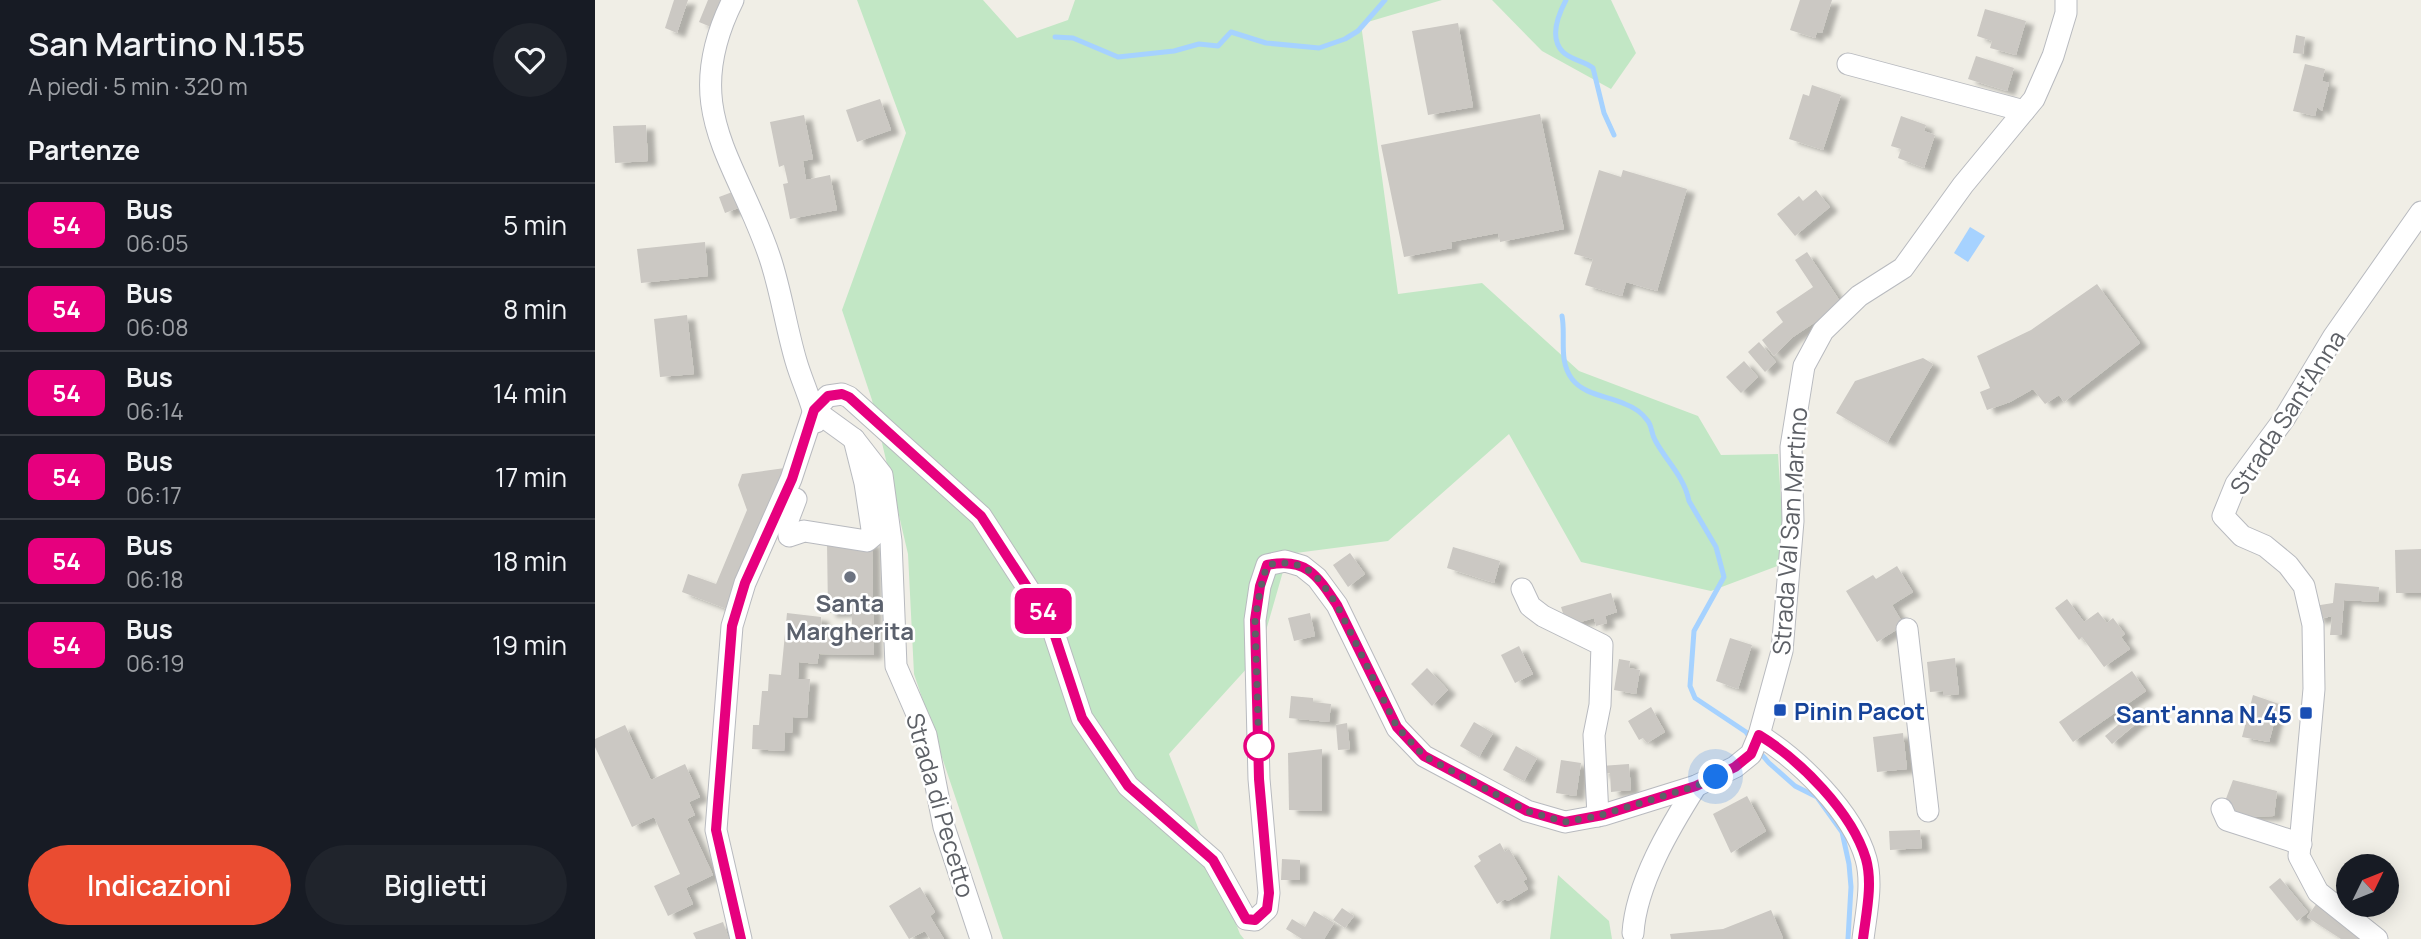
<!DOCTYPE html>
<html lang="it">
<head>
<meta charset="utf-8">
<style>
  :root { --surface:#171b24; --page:#20242c; --text:#f1f3f6; --muted:#9ea1a6; --line:#363941; --accent:#ea4c31 }
  body { margin:0; font-family:Manrope,sans-serif; background:var(--page); color:var(--text); height:100vh; display:flex; flex-direction:column; font-size:26px; white-space:nowrap }
  * { box-sizing:border-box; margin:0 }
  p { font-size:23px; color:var(--muted) }
  .icon { flex:none; width:38px; height:38px; fill:none; stroke:currentColor; stroke-width:2; stroke-linecap:round; stroke-linejoin:round }
  .map { position:relative; flex:1; overflow:hidden }
  .drawer { display:flex; flex-direction:column; background:var(--surface); width:595px }
  .drawer>* { flex:none }
  .badge { padding:0 14px; border-radius:10px; font-size:24px; line-height:46px }
  .needle { width:46px; rotate:47deg }
  .buttons { position:absolute; left:1741px; top:854px; display:grid; gap:14px }
  .buttons a { display:grid; place-items:center; width:63px; height:63px; border-radius:50%; background:var(--surface); box-shadow:0 4px 18px #0003; font-size:35px }
  .you { position:absolute; width:35px; height:35px; margin:-18px; border:5px solid #fff; border-radius:50%; background:#1a73e8; box-shadow:0 0 0 10px #1a73e833 }
  .map>.badge { position:absolute; translate:-50% -50%; box-shadow:0 0 0 4px #fff }
  h2 { padding:0 28px; font-size:26px; line-height:63px }
  .round { display:grid; place-items:center; flex:none; width:74px; height:74px; border-radius:37px; background:var(--page) }
  .summary { display:flex; align-items:center; justify-content:space-between; height:119px; padding:0 28px }
  h1 { font-size:33px; font-weight:600; line-height:52px }
  .button { display:flex; gap:14px; margin-top:auto; padding:14px 28px }
  .button a { flex:1; height:80px; border-radius:42px; background:var(--accent); color:#fff; font-size:28px; font-weight:600; line-height:80px; text-align:center }
  .button a+a { background:var(--page); color:var(--text) }
  ul { padding:0; list-style:none }
  li { display:flex; align-items:center; gap:21px; height:84px; padding:0 28px; border-top:2px solid var(--line) }
  li div { flex:1 }
  li b { display:block; font-size:26px }
  li em { font-style:normal }
  li .badge { min-width:77px; font-weight:700; text-align:center }
  main { display:flex; flex:1; min-height:0 }
  .map>svg:first-child { display:block }
  .green { fill:#c2e7c5 }
  .water { fill:#a6d2ff }
  .lines { fill:none; stroke-linecap:round; stroke-linejoin:round }
  .stream { stroke:#a6d2ff; stroke-width:5 }
  .building { fill:#cbc8c3; filter:url(#shadow) }
  .minor-casing { stroke:#b8babf; stroke-width:23 }
  .minor { stroke:#fff; stroke-width:21 }
  .line-casing { stroke:#fff; stroke-width:16 }
  .line { stroke:#e6007e; stroke-width:10 }
  .walk { stroke:#5d6066; stroke-width:7; stroke-dasharray:0 12.6 }
  .worship-dot { fill:#6b7280; stroke:#fff; stroke-width:2.5 }
  .transit-dot { fill:#1a4fb4; stroke:#fff; stroke-width:2.5 }
  .stop-dot { fill:#fff; stroke:#e6007e; stroke-width:3.5 }
  .labels { text-anchor:middle; dominant-baseline:central; stroke-width:5; stroke-linejoin:round; paint-order:stroke }
  .street-label { font-size:24px; fill:#5d6066; stroke:#fff }
  .worship-label { font-size:24px; font-weight:bold; fill:#5b616d; stroke:#fff }
  .transit-label { font-size:24px; font-weight:bold; fill:#164399; stroke:#fff; text-anchor:start }
</style>
</head>
<body>
<main>
<section class="drawer">
<div class="summary"><div><h1>San Martino N.155</h1><p>A piedi · 5 min · 320 m</p></div><a class="round"><svg class="icon" aria-label="heart" viewBox="0 0 24 24"><path d="M12 20l-8-8c-3-5 5-10 8-4 3-6 11-1 8 4z"/></svg></a></div>
<h2>Partenze</h2>
<ul>
<li><span class="badge" style="background:#e6007e;color:#fff">54</span><div><b>Bus</b><p>06:05</p></div><em>5 min</em></li>
<li><span class="badge" style="background:#e6007e;color:#fff">54</span><div><b>Bus</b><p>06:08</p></div><em>8 min</em></li>
<li><span class="badge" style="background:#e6007e;color:#fff">54</span><div><b>Bus</b><p>06:14</p></div><em>14 min</em></li>
<li><span class="badge" style="background:#e6007e;color:#fff">54</span><div><b>Bus</b><p>06:17</p></div><em>17 min</em></li>
<li><span class="badge" style="background:#e6007e;color:#fff">54</span><div><b>Bus</b><p>06:18</p></div><em>18 min</em></li>
<li><span class="badge" style="background:#e6007e;color:#fff">54</span><div><b>Bus</b><p>06:19</p></div><em>19 min</em></li>
</ul>
<div class="button"><a>Indicazioni</a><a>Biglietti</a></div>
</section>
<div class="map">
<svg width="1826" height="939" viewBox="0 0 1826 939">
  <defs>
    <filter id="shadow"><feDropShadow dx="8" dy="4.5" stdDeviation="2" flood-color="#0004"/></filter>
  </defs>
  <rect width="100%" height="100%" fill="#f0eee6"/>
  <g class="green">
    <polygon points="262,0 388,0 422,38 473,20 480,0 847,0 766,24 803,294 887,283 984,371 1103,416 1126,455 1183,454 1190,563 1116,591 986,562 914,434 793,541 693,554 664,655 574,754 645,934 649,939 408,939 319,674 313,554 277,400 247,310 311,133"/>
    <polygon points="897,0 1016,0 1041,53 1016,89 947,51"/>
    <polygon points="963,875 1014,921 1017,939 955,939"/>
  </g>
  <polygon class="water" points="1375,227 1390,236 1373,262 1359,253"/>
  <g class="lines">
    <g class="stream">
      <path d="M971,0c-8,15 -17,38 -3,52 8,8 21,9 30,16l11,45 10,22"/>
      <polyline points="460,37 478,38 523,57 579,51 604,44 623,46 636,32 671,43 724,48 750,39 763,31 790,0"/>
      <path d="M967,316c4,20 -4,45 10,63 12,16 36,17 53,25 8,3 17,9 22,16 5,5 4,13 8,20 11,21 29,36 34,61l27,46 8,30 -30,54 -4,55 5,12 51,34 5,7"/>
      <polyline points="1163,750 1174,763 1200,786 1222,797 1247,832 1254,864 1256,887 1253,939"/>
    </g>
  </g>
  <g class="building">
    <polygon points="79,0 93,0 82,33 70,28"/>
    <polygon points="113,0 128,0 116,27 104,22"/>
    <polygon points="1205,0 1237,0 1227,33 1222,32 1220,38 1195,30"/>
    <polygon points="1390,9 1431,21 1421,55 1395,48 1397,41 1382,36"/>
    <polygon points="863,23 878,107 833,115 817,31"/>
    <polygon points="1701,35 1710,37 1708,54 1698,53"/>
    <polygon points="1381,56 1419,68 1412,91 1373,79"/>
    <polygon points="1710,64 1730,69 1727,81 1734,83 1727,111 1722,107 1720,116 1698,111"/>
    <polygon points="1217,85 1246,95 1228,150 1194,139 1208,94 1214,96"/>
    <polygon points="285,99 296,130 262,142 251,110"/>
    <polygon points="945,114 969,229 905,242 903,233 856,242 857,248 809,257 786,145"/>
    <polygon points="209,115 218,159 208,161 211,180 235,175 242,210 195,219 188,184 193,183 189,165 184,167 175,122"/>
    <polygon points="1306,116 1331,125 1329,131 1340,135 1329,168 1303,158 1306,149 1296,146"/>
    <polygon points="51,125 53,161 20,163 18,126"/>
    <polygon points="1004,170 1026,177 1028,170 1092,189 1062,291 1031,282 1027,296 990,285 998,259 979,254"/>
    <polygon points="1221,190 1235,207 1200,236 1182,214 1204,196 1208,201"/>
    <polygon points="140,191 146,207 130,213 124,197"/>
    <polygon points="110,242 113,276 46,283 42,249"/>
    <polygon points="1212,252 1247,304 1198,337 1179,356 1167,340 1188,322 1181,312 1218,287 1200,260"/>
    <polygon points="1502,284 1545,343 1469,402 1464,395 1450,404 1438,389 1415,402 1392,410 1385,392 1395,388 1382,356 1436,330"/>
    <polygon points="92,315 99,374 65,377 59,319"/>
    <polygon points="1164,342 1181,362 1170,372 1153,352"/>
    <polygon points="1328,358 1338,364 1292,443 1241,413 1260,381"/>
    <polygon points="1149,361 1163,377 1146,393 1131,377"/>
    <polygon points="190,468 132,609 87,592 93,574 121,584 152,510 143,485 147,474"/>
    <polygon points="232,542 277,542 279,655 224,654 222,664 204,662 203,679 215,679 212,718 198,717 197,733 190,732 189,751 157,749 158,725 164,725 167,691 173,691 174,674 186,675 192,613 226,617 227,636 257,637 257,612 233,613"/>
    <polygon points="858,547 905,561 899,583 852,568"/>
    <polygon points="1826,549 1826,593 1801,593 1800,550"/>
    <polygon points="755,553 770,574 753,587 738,565"/>
    <polygon points="1302,566 1318,592 1297,605 1309,625 1282,642 1251,591 1278,575 1281,579"/>
    <polygon points="1740,583 1784,587 1783,602 1749,600 1746,635 1735,635 1737,616 1721,620 1719,606 1738,603"/>
    <polygon points="1016,593 1022,612 1010,616 1012,623 1001,626 999,618 972,626 966,607"/>
    <polygon points="1472,599 1489,622 1503,612 1512,623 1518,618 1530,634 1526,637 1535,649 1509,667 1487,637 1484,640 1460,608"/>
    <polygon points="715,613 720,636 699,641 693,618"/>
    <polygon points="1135,638 1157,645 1143,689 1121,681"/>
    <polygon points="924,646 938,674 920,683 906,655"/>
    <polygon points="1360,658 1364,694 1348,696 1348,691 1335,692 1332,662"/>
    <polygon points="1024,659 1035,661 1034,668 1045,670 1041,694 1019,690"/>
    <polygon points="832,668 853,690 837,706 816,684"/>
    <polygon points="1537,671 1551,691 1478,742 1464,722"/>
    <polygon points="1658,695 1684,704 1674,742 1647,737"/>
    <polygon points="696,696 718,698 718,702 736,704 734,722 694,718"/>
    <polygon points="1056,707 1070,732 1052,743 1048,738 1044,740 1033,721"/>
    <polygon points="1542,709 1549,717 1517,744 1510,736"/>
    <polygon points="879,722 898,733 884,757 865,746"/>
    <polygon points="752,723 755,749 743,750 741,725"/>
    <polygon points="30,725 56,780 90,764 105,797 94,802 100,815 92,819 118,875 91,888 98,904 73,916 59,886 85,874 59,817 37,827 0,747 0,739"/>
    <polygon points="1308,733 1312,769 1282,772 1278,737"/>
    <polygon points="921,746 942,758 929,781 908,770"/>
    <polygon points="727,749 727,811 694,810 693,753"/>
    <polygon points="966,760 986,763 981,796 961,793"/>
    <polygon points="1034,764 1036,790 1016,792 1015,773 1007,774 1006,766"/>
    <polygon points="1638,780 1682,791 1679,816 1639,817 1639,806 1629,804"/>
    <polygon points="1152,796 1171,831 1136,853 1118,814"/>
    <polygon points="1325,830 1327,848 1295,850 1294,831"/>
    <polygon points="905,843 910,852 914,849 932,879 928,881 933,889 913,901 910,899 902,904 879,866 886,861 883,856"/>
    <polygon points="687,859 705,860 705,880 686,880"/>
    <polygon points="1685,878 1713,912 1702,921 1674,887"/>
    <polygon points="325,887 340,912 335,916 349,939 335,939 330,931 314,939 294,906"/>
    <polygon points="1722,903 1769,939 1746,939 1712,917"/>
    <polygon points="747,908 759,916 750,928 738,920"/>
    <polygon points="1176,910 1188,938 1185,939 1076,939 1075,934 1128,929"/>
    <polygon points="719,911 739,923 729,939 707,939 691,929 697,919 710,927"/>
    <polygon points="128,922 134,939 101,939 98,933"/>
  </g>
  <g class="lines">
    <g class="minor-casing">
      <g id="minor">
        <path d="M138,0c-55,110 4,159 37,258 11,33 16,69 26,103 6,21 16,40 20,61"/>
        <polyline points="1253,64 1429,111"/>
        <polyline points="219,410 259,439 287,475 296,541 301,666 331,735 349,827 386,939"/>
        <polyline points="201,499 193,520 194,536 209,531 272,541 278,536 270,483 259,439"/>
        <polyline points="927,589 935,606 948,616 1007,645 1005,705 999,735 1003,816"/>
        <polyline points="1312,629 1333,811"/>
        <path d="M1164,735c40,25 94,77 107,124 7,25 0,55 -3,80"/>
        <polyline points="1627,809 1632,820 1706,844"/>
        <path d="M1038,933c3,-49 37,-106 63,-147"/>
        <polyline points="146,939 121,830 137,626 150,583 196,479 219,410 233,396 247,394 254,397 386,516 456,624 487,718 533,786 618,860 651,919 660,920 672,909 674,893 664,779 660,620 665,586 672,565 690,561 707,566 722,578 742,605 802,728 829,756 932,811 970,822 1008,815 1101,786 1140,767 1156,754 1164,735 1187,651 1198,521 1196,447 1209,366 1228,331 1264,296 1308,268 1368,185 1439,99 1458,56 1471,13 1471,0"/>
        <polyline points="1782,939 1723,892 1704,856 1719,689 1718,625 1709,586 1693,565 1670,546 1647,536 1628,516 1641,484 1689,419 1739,336 1826,212"/>
      </g>
    </g>
    <use href="#minor" class="minor"/>
  </g>
  <g class="lines">
    <g class="line-casing">
      <path id="line" d="M146,939l-25,-109 16,-204 13,-43 47,-104 22,-69 14,-14 14,-2 7,3 132,119 70,108 31,94 46,68 85,74 33,59 9,1 12,-11 2,-16 -10,-114 -4,-159 5,-34 7,-21c39,-8 50,10 70,40l60,122 27,29 103,55 38,11 38,-7 93,-29 39,-19 16,-13 8,-19c41,25 93,77 107,124 7,25 0,55 -3,80"/>
    </g>
    <use href="#line" class="line"/>
    <path class="walk" d="M664,746v7l-4,-133c3,-19 6,-36 12,-55 39,-8 50,10 70,40l60,122 27,29 103,55 38,11 33,-6 98,-30 20,-9"/>
  </g>
  <circle class="worship-dot" cx="255" cy="577" r="7"/>
  <g class="transit-dot">
    <rect x="1178" y="703" width="14" height="14" rx="3.5"/>
    <rect x="1704" y="706" width="14" height="14" rx="3.5"/>
  </g>
  <circle class="stop-dot" cx="664" cy="746" r="14"/>
  <g class="labels">
    <g class="street-label">
      <text transform="translate(1692 412) rotate(-57)">Strada Sant'Anna</text>
      <text transform="translate(1194 531) rotate(-86)">Strada Val San Martino</text>
      <text transform="translate(346 805) rotate(74)">Strada di Pecetto</text>
    </g>
    <g class="worship-label">
      <text x="255" y="602">Santa<tspan x="255" dy="28">Margherita</tspan></text>
    </g>
    <g class="transit-label">
      <text x="1199" y="710">Pinin Pacot</text>
      <text x="1697" y="713" text-anchor="end">Sant'anna N.45</text>
    </g>
  </g>
</svg>
<div class="buttons">
<a><svg class="needle" viewBox="-14 -14 28 28"><path d="M0-13l5 13h-10z" fill="#e53935"/><path d="M0 13l5-13h-10z" fill="#9ea1a6"/></svg></a>
</div>
<div class="you" style="left:1121px;top:777px"></div>
<b class="badge" style="left:448px;top:611px;background:#e6007e;color:#fff">54</b>
</div>
</main>
</body>
</html>
